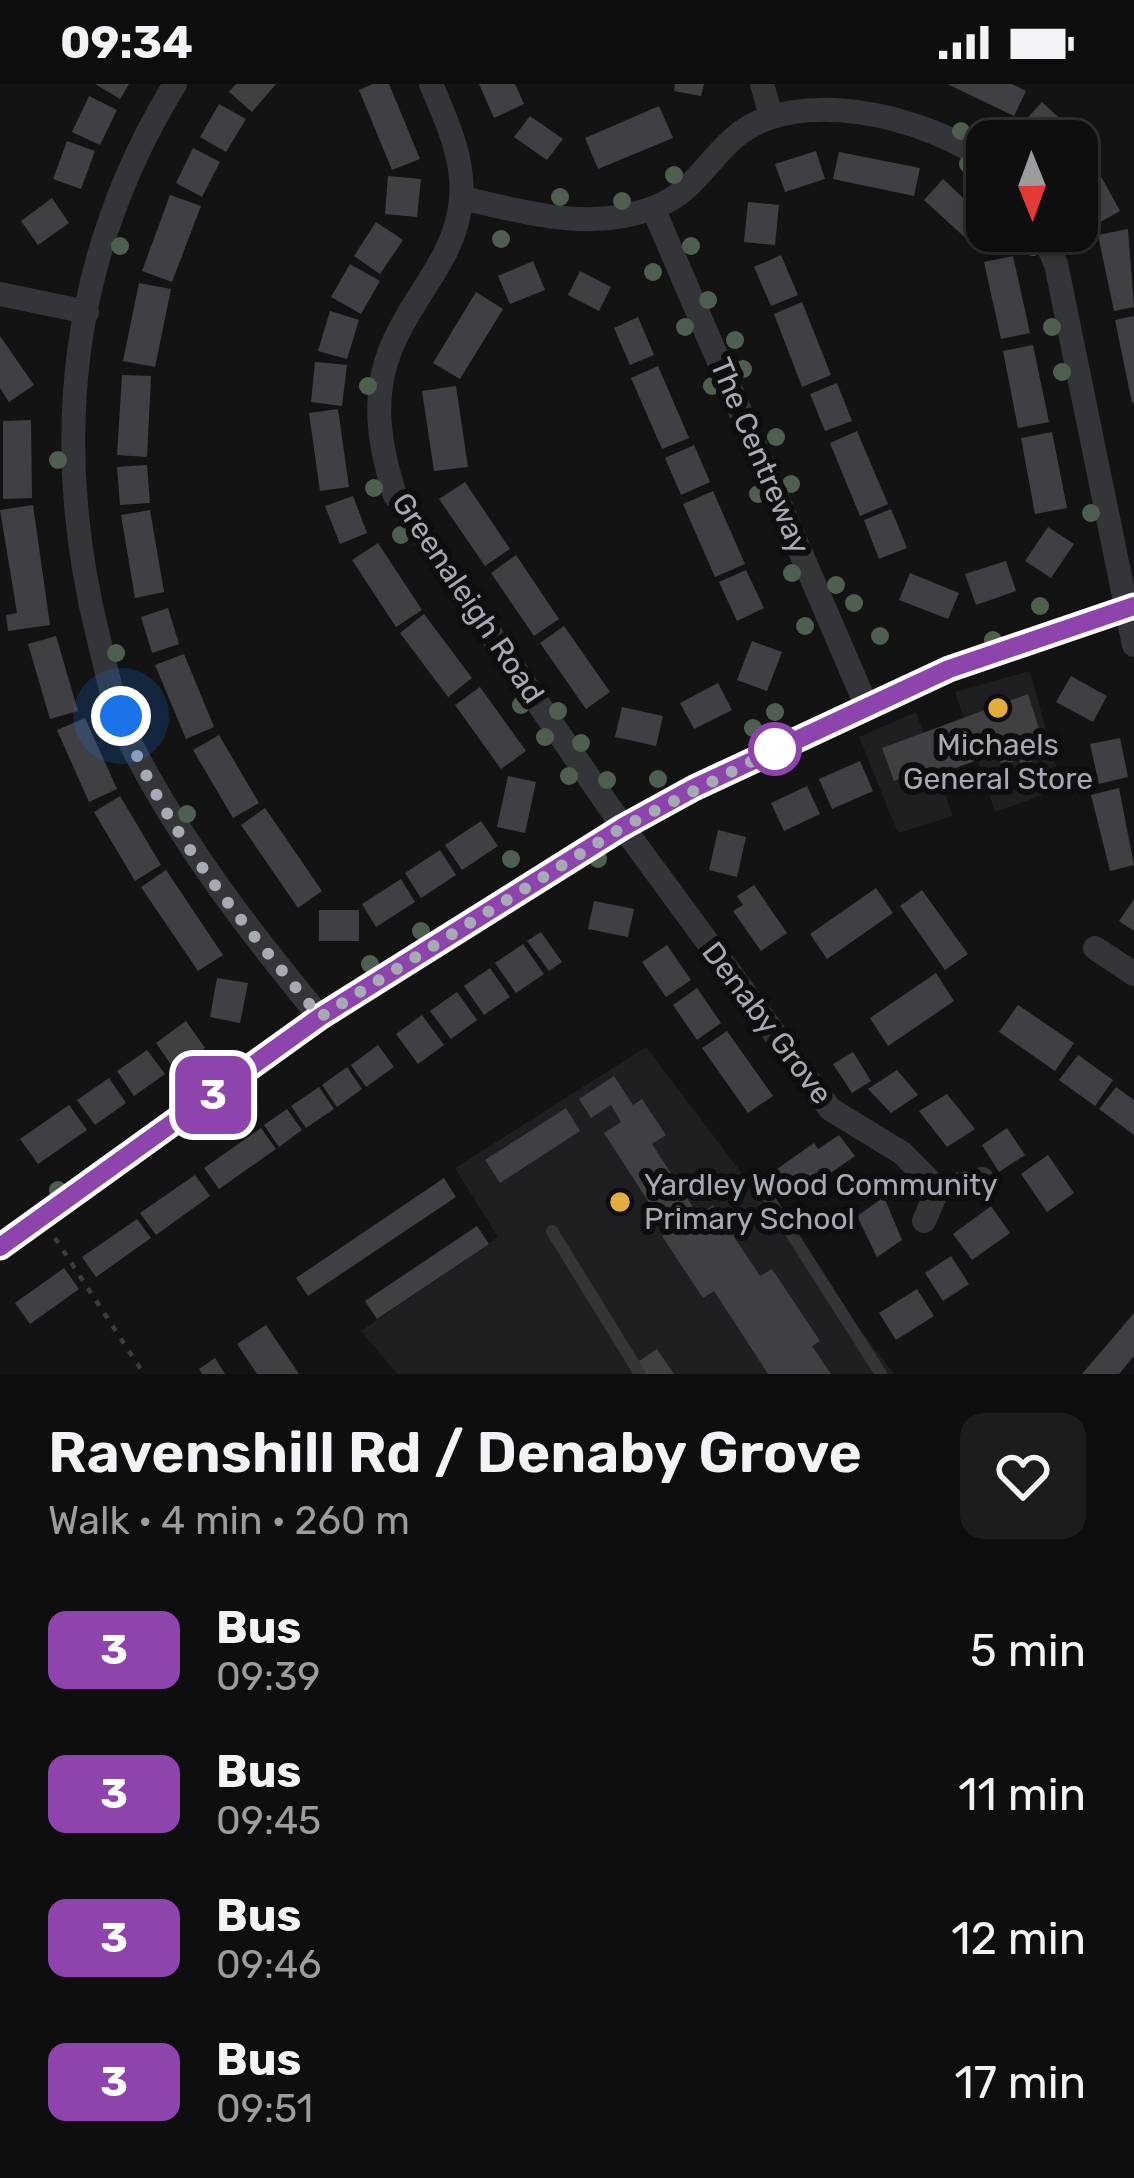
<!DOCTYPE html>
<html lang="en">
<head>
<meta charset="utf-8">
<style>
  :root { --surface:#0e0e0f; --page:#1c1c1d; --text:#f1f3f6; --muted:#9b9c9e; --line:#2e2e2f }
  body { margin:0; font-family:Rubik,sans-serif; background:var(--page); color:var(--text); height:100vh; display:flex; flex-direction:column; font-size:45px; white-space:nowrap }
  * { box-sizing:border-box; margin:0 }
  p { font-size:39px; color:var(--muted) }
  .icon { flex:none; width:66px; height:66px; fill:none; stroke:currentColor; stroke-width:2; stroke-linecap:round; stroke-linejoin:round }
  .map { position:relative; height:1290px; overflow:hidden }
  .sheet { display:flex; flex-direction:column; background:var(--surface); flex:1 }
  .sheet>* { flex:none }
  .badge { padding:0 24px; border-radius:18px; font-size:42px; line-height:78px }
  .needle { width:78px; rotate:179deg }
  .controls { position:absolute; left:966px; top:36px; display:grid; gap:24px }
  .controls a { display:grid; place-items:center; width:132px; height:132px; border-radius:24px; background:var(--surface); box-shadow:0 3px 9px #0004,0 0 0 3px var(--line); font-size:60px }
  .you { position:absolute; width:60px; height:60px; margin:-30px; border:9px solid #fff; border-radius:50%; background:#1a73e8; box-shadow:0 0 0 18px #1a73e833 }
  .map>.badge { position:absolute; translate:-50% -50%; box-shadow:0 0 0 6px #fff }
  .round { display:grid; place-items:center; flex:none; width:126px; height:126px; border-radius:24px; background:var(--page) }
  .head { display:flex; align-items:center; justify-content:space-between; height:204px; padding:0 48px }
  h1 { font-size:57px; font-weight:600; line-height:90px }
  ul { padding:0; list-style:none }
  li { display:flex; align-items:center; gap:36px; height:144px; padding:0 48px }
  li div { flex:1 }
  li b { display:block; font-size:45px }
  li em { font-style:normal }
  li .badge { min-width:132px; font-weight:700; text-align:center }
  .status { display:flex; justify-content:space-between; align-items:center; height:84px; padding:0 60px; background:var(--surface); direction:ltr }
  .status svg { height:33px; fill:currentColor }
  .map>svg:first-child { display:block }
  .built { fill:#1f1f21 }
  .building { fill:#404044 }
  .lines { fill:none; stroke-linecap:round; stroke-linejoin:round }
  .path { stroke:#3a3c40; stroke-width:4.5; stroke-dasharray:6 9; stroke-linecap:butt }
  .service { stroke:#343539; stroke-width:12 }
  .minor { stroke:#343539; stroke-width:24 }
  .tree { fill:#4e5f4f }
  .line-casing { stroke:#fff; stroke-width:27 }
  .line { stroke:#8e44ad; stroke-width:18 }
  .walk { stroke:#a6aab4; stroke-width:12; stroke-dasharray:0 21.6 }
  .poi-dot { fill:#e2ad3d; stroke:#0e0e0f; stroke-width:4.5 }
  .stop-dot { fill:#fff; stroke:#8e44ad; stroke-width:6 }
  .labels { text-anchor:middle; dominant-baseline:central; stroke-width:12; stroke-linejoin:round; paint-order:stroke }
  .street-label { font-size:30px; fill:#a6aab4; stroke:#0e0e0f }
  .poi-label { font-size:30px; fill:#a6aab4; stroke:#0e0e0f }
</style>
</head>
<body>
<div class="status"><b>09:34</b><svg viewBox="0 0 49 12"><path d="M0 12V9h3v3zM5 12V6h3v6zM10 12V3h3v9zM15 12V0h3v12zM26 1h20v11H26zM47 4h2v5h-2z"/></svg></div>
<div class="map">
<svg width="1134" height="1290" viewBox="0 0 1134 1290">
  <rect width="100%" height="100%" fill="#131314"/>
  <g class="built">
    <polygon points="1030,587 1062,704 995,728 955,608"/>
    <polygon points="916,628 953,732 898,749 859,653"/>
    <polygon points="646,963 894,1290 397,1290 361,1247 498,1153 455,1084"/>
  </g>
  <g class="building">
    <polygon points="95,0 129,0 120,15"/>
    <polygon points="236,0 276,0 252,28 229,8"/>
    <polygon points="373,0 389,0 420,75 392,86 359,6"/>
    <polygon points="479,0 515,0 524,20 494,34"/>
    <polygon points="675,0 704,0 701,12 674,7"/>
    <polygon points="947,0 1012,0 1026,7 1014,32"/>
    <polygon points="89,12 117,26 100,61 72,48"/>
    <polygon points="1042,18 1070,44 1058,57 1041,57 1022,40"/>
    <polygon points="219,20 246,35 226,68 200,53"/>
    <polygon points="659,22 673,54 598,85 585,54"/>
    <polygon points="530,32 563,55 547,76 514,53"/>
    <polygon points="67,57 95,67 81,105 53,95"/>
    <polygon points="1082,58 1120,127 1095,141 1077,108 1077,61"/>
    <polygon points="193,64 220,78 202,113 176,99"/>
    <polygon points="816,67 825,95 785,108 775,80"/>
    <polygon points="839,68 920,84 914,112 833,95"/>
    <polygon points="388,92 421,95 417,133 385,130"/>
    <polygon points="943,95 987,136 987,147 1002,147 982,169 924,116"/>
    <polygon points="170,111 201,122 172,198 142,187"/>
    <polygon points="52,114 69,139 38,161 21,137"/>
    <polygon points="748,118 779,121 775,161 744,158"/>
    <polygon points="376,138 403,156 380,190 354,172"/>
    <polygon points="1128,145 1134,223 1114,227 1098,151"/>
    <polygon points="781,171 798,211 771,222 754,183"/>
    <polygon points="1013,172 1030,249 1001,255 984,178"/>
    <polygon points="533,177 545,206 510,220 498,192"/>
    <polygon points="350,180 380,197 361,230 331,213"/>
    <polygon points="580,187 611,203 599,227 568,211"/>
    <polygon points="139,199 171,205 155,283 123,277"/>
    <polygon points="476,208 503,225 460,295 433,279"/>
    <polygon points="802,218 831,291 802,303 774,230"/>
    <polygon points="330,227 359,236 347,275 318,267"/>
    <polygon points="1134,232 1134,318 1132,319 1115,236"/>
    <polygon points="638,233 654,271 630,281 614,244"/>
    <polygon points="0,252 34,301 9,318 0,304"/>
    <polygon points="1033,261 1049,338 1018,344 1003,267"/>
    <polygon points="315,278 347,281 342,322 311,318"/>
    <polygon points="658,282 689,354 662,365 631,294"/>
    <polygon points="122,291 151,292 147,373 117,371"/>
    <polygon points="837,299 852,337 825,347 810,310"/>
    <polygon points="456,302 468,383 434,387 422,307"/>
    <polygon points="338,325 349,403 320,407 309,329"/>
    <polygon points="31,336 32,414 3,415 3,337"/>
    <polygon points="857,347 888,420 860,432 830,359"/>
    <polygon points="1052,348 1067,424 1035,430 1021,354"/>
    <polygon points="694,361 710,398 681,411 665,374"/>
    <polygon points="147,381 150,419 120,421 117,383"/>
    <polygon points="465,398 510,465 485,482 439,415"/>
    <polygon points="713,407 745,480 715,493 683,420"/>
    <polygon points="353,412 367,449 340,460 325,422"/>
    <polygon points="33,421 50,541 8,547 6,531 17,529 0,426"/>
    <polygon points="891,425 907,464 879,475 864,436"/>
    <polygon points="150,426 164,508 135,514 121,431"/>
    <polygon points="1048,443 1074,460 1051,494 1025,477"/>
    <polygon points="378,459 422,526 396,543 352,476"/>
    <polygon points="516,471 559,535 534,552 491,489"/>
    <polygon points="1006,477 1016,507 976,521 965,490"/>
    <polygon points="746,486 764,524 737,537 719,498"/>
    <polygon points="910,489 959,509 948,535 899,516"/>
    <polygon points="168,524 179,560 152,569 141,533"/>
    <polygon points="424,530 472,594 448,613 400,549"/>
    <polygon points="564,542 610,608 586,625 540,559"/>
    <polygon points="56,552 78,627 50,635 28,560"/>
    <polygon points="752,557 782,568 767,607 737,596"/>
    <polygon points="184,570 214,643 186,655 155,581"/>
    <polygon points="1071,592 1107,612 1093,638 1056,618"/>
    <polygon points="718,599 732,626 694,645 680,619"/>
    <polygon points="480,603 526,667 501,685 455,621"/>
    <polygon points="1028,610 1041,651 1032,654 1039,669 1023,687 1019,675 1002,682 994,659 974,665 978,676 939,690 942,700 924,706 917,688 894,697 882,664"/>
    <polygon points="622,623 663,632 656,662 615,653"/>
    <polygon points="85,634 117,705 89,718 57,646"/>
    <polygon points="219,651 259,719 233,734 193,666"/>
    <polygon points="1120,654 1128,693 1099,700 1090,660"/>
    <polygon points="860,677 873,707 832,725 819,695"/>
    <polygon points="508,692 536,698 525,749 497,743"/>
    <polygon points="807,702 820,730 784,747 771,719"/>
    <polygon points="1119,704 1134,781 1110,787 1091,711"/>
    <polygon points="120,712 161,781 135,797 94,728"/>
    <polygon points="265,724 322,807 298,824 241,741"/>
    <polygon points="481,737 498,762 462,786 445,761"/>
    <polygon points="718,746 746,753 737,793 709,786"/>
    <polygon points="440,766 456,791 421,814 405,789"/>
    <polygon points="166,786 223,871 198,887 141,803"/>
    <polygon points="401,795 415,818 376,843 362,820"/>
    <polygon points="754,801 787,849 761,867 733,827 743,821 737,812"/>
    <polygon points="876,804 893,829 827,875 810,850"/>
    <polygon points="922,806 968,870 945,886 900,822"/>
    <polygon points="1134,815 1134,847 1119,837"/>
    <polygon points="594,817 634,825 628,853 588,845"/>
    <rect x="319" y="826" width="40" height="31"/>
    <polygon points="541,848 562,878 549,887 527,857"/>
    <polygon points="523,860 544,890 516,909 495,879"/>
    <polygon points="667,861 691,896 666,913 642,878"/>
    <polygon points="490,884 510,913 484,931 464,902"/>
    <polygon points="936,889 954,917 888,962 870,934"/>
    <polygon points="217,894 248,899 240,939 210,933"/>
    <polygon points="697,904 721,939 697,956 673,921"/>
    <polygon points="457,908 477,936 451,955 430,927"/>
    <polygon points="1018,921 1074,959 1055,987 999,948"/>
    <polygon points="422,931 444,961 418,980 396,950"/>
    <polygon points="186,937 205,964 174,985 156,959"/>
    <polygon points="727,947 773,1012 748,1029 702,964"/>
    <polygon points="378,961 394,983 366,1003 351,981"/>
    <polygon points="147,966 165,990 134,1012 117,987"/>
    <polygon points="853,968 871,997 852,1009 833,980"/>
    <polygon points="1078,971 1113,996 1095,1022 1059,996"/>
    <polygon points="347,983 362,1005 337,1023 322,1001"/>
    <polygon points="897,986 918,1011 891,1029 868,1005"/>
    <polygon points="614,992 633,1021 642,1015 666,1051 652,1060 698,1131 713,1121 760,1192 772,1185 820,1257 812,1262 831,1290 768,1290 714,1207 703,1214 662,1152 668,1148 604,1049 621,1038 611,1021 591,1034 579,1015"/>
    <polygon points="109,994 126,1019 95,1041 77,1016"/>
    <polygon points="319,1003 334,1025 306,1044 291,1022"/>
    <polygon points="1116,1003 1134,1016 1134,1051 1099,1025"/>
    <polygon points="947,1010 975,1045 947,1063 919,1027"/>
    <polygon points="69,1021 87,1046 38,1080 20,1055"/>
    <polygon points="566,1024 580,1047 500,1099 485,1076"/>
    <polygon points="287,1025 302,1046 279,1063 264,1041"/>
    <polygon points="261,1044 276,1065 219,1105 204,1084"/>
    <polygon points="1007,1044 1025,1071 999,1088 982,1061"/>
    <polygon points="839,1051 855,1072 796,1113 777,1085 814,1059 818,1065"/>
    <polygon points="1048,1071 1074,1109 1047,1128 1021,1090"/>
    <polygon points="195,1091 210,1112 156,1151 140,1129"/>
    <polygon points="444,1094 456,1113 308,1212 296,1194"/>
    <polygon points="884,1113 902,1156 877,1173 857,1132"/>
    <polygon points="991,1122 1010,1149 972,1176 953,1150"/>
    <polygon points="137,1135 151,1154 96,1193 82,1173"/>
    <polygon points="477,1142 489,1160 377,1235 365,1217"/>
    <polygon points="951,1172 969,1200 943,1217 925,1189"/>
    <polygon points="64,1184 79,1205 30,1240 15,1219"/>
    <polygon points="917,1205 934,1232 896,1256 879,1229"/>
    <polygon points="1134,1229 1134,1272 1119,1290 1082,1290"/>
    <polygon points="266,1241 299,1290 257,1290 237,1260"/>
    <polygon points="657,1265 674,1290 644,1290 636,1279"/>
    <polygon points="215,1274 225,1290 202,1290 199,1285"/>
  </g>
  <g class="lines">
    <polyline class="path" points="55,1154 144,1290"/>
    <g class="service">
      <polyline points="768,1113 881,1290"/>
      <polyline points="552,1147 640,1290"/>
    </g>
    <g class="minor">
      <path d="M175,0c-105,171 -125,358 -77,552 9,37 17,78 35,112 51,99 117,184 187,269"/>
      <path d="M431,0c15,36 34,75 30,116 -5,54 -40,86 -63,133 -28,54 -21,106 -3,162l228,332 207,282 72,44 36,36"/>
      <polyline points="762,0 771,32"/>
      <path d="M462,114c63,14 127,34 191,10 40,-15 52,-45 82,-71 63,-53 191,-20 252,24"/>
      <polyline points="653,124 866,621"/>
      <polyline points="1041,147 1056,180 1134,561"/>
      <polyline points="0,210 87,228"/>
      <polyline points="1095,864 1134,890"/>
      <polyline points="924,1137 938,1105 982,1095"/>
      <polyline points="0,1163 320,933 623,743 695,704 949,585 1134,522"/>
    </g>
  </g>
  <g class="tree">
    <circle cx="961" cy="47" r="9"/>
    <circle cx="968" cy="80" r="9"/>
    <circle cx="674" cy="91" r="9"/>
    <circle cx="560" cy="113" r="9"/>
    <circle cx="622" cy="117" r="9"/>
    <circle cx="501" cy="155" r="9"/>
    <circle cx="120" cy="162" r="9"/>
    <circle cx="691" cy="162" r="9"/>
    <circle cx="1033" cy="163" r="9"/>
    <circle cx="653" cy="188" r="9"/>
    <circle cx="708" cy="216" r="9"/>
    <circle cx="685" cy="243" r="9"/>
    <circle cx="1052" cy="243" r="9"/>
    <circle cx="735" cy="256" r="9"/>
    <circle cx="743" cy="285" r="9"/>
    <circle cx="1062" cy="288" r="9"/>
    <circle cx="368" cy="302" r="9"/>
    <circle cx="712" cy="302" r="9"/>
    <circle cx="776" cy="353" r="9"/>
    <circle cx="58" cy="376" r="9"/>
    <circle cx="791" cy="400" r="9"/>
    <circle cx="374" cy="404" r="9"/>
    <circle cx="758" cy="410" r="9"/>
    <circle cx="1091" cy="429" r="9"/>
    <circle cx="401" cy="451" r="9"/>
    <circle cx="792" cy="489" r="9"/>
    <circle cx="836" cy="501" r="9"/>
    <circle cx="854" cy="519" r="9"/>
    <circle cx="1040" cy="522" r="9"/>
    <circle cx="805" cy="542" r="9"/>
    <circle cx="880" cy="552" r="9"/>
    <circle cx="993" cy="556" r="9"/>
    <circle cx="116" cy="569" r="9"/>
    <circle cx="521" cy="621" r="9"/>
    <circle cx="558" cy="627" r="9"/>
    <circle cx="775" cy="628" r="9"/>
    <circle cx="753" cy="644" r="9"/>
    <circle cx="545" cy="653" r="9"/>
    <circle cx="581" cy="659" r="9"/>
    <circle cx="569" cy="692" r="9"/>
    <circle cx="658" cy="695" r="9"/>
    <circle cx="607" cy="696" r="9"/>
    <circle cx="187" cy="730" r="9"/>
    <circle cx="511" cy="775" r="9"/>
    <circle cx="598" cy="775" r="9"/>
    <circle cx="421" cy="847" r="9"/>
    <circle cx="370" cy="880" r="9"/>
    <circle cx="58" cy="1106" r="9"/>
  </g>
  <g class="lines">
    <g class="line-casing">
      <polyline id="line" points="0,1163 320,933 623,743 694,704 949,585 1134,522"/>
    </g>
    <use href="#line" class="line"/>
    <path class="walk" d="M121,632c40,114 124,209 199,301l303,-190 157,-80 -5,2"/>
  </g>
  <g class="poi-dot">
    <circle cx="998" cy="624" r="12"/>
    <circle cx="620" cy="1118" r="12"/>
  </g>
  <circle class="stop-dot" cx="775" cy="665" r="24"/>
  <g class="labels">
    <g class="street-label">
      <text transform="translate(760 372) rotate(67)">The Centreway</text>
      <text transform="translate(468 514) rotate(56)">Greenaleigh Road</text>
      <text transform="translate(767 939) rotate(53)">Denaby Grove</text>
    </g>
    <g class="poi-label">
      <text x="998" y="661">Michaels<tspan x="998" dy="34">General Store</tspan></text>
      <text x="644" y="1101" text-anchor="start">Yardley Wood Community<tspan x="644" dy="34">Primary School</tspan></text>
    </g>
  </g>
</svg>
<div class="controls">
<a><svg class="needle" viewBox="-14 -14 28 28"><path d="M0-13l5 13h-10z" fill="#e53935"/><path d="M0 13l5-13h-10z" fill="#9b9c9e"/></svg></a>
</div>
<div class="you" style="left:121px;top:632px"></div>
<b class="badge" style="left:213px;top:1011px;background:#8e44ad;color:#fff">3</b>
</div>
<section class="sheet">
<div class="head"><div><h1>Ravenshill Rd / Denaby Grove</h1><p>Walk · 4 min · 260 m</p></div><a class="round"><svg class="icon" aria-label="heart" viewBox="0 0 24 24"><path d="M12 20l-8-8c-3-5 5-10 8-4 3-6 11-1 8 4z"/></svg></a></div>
<ul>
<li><span class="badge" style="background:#8e44ad;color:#fff">3</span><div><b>Bus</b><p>09:39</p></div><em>5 min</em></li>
<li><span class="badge" style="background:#8e44ad;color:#fff">3</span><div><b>Bus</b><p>09:45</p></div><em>11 min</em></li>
<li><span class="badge" style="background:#8e44ad;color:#fff">3</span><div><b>Bus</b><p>09:46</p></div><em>12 min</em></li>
<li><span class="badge" style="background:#8e44ad;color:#fff">3</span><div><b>Bus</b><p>09:51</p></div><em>17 min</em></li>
</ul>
</section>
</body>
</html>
